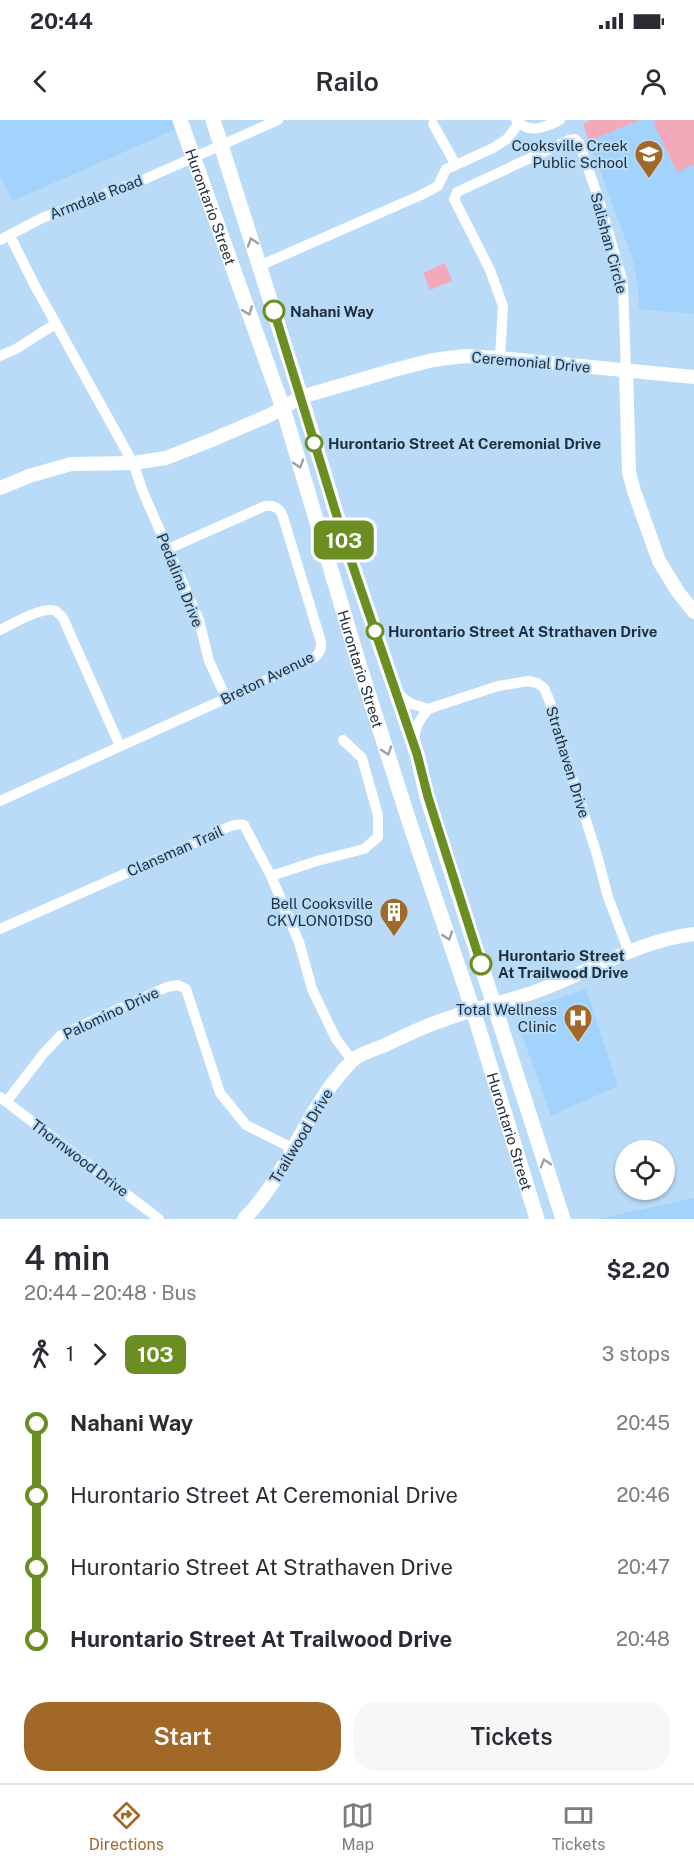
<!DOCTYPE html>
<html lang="en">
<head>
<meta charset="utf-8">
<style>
  :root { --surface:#fff; --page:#f7f7f7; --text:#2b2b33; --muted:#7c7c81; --line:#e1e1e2; --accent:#a26828 }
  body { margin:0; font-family:"Public Sans",sans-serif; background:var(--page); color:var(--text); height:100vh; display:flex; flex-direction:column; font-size:22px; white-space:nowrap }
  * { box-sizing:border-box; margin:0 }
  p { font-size:20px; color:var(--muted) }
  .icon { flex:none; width:33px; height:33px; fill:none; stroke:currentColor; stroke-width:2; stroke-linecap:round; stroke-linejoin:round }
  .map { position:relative; height:1099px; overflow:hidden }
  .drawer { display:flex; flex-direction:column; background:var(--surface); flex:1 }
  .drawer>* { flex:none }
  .badge { padding:0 12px; border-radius:9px; font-size:21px; line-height:39px }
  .controls { position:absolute; left:615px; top:1020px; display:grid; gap:12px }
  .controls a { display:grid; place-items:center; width:60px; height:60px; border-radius:50%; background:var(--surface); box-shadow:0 2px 4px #0004; font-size:30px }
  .map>.badge { position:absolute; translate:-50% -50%; box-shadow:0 0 0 3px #fff }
  .legs { display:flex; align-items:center; gap:9px; height:66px; padding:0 24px; font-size:20px }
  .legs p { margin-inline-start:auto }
  .headline { display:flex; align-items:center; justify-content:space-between; height:102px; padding:0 24px }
  h1 { font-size:33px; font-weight:600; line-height:45px }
  .button { display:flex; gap:12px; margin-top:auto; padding:12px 24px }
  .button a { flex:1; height:69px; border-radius:24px; background:var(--accent); color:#fff; font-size:24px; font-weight:600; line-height:69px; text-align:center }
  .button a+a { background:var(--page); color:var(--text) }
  ul { padding:0 24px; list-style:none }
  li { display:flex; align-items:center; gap:21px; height:72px; font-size:22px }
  li i { display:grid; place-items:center; width:9px; height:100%; margin:0 8px; background:currentColor }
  li i::after { content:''; width:15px; height:15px; margin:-8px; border:4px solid; border-radius:50%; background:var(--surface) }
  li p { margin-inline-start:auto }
  li:first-child i { background:linear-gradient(#0000 50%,currentColor 0) }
  li:last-child i { background:linear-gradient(currentColor 50%,#0000 0) }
  .status { display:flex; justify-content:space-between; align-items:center; height:42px; padding:0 30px; background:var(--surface); direction:ltr }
  .status svg { height:16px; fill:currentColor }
  header { display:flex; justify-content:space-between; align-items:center; height:78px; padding:0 24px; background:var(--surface); font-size:27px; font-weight:600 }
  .dock { display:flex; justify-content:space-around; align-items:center; height:84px; border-top:2px solid var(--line); background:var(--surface); font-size:16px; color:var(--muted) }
  .dock a { display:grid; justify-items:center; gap:3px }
  .dock .current { color:var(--accent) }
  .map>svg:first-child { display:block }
  .built { fill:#a2d3fc }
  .green { fill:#f4a9ba }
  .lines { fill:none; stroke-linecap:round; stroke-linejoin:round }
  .street { stroke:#fff; stroke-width:10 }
  .secondary { stroke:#fff; stroke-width:14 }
  .primary { stroke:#fff; stroke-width:15 }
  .oneway { stroke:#9aa1a7 }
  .line-1-casing { stroke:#fff; stroke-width:14 }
  .line-1 { stroke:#6b8e23; stroke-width:9 }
  .stop-1-dot { fill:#fff; stroke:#6b8e23; stroke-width:3 }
  .labels { text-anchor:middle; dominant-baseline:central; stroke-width:4.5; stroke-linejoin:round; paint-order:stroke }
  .poi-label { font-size:15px; fill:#1e2e3c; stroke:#b9dbf8; text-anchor:end }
  .street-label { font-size:15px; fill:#1e2e3c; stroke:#b9dbf8 }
  .stop-label { font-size:15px; font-weight:bold; fill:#1e2e3c; stroke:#b9dbf8; text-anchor:start }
</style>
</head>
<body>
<div class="status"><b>20:44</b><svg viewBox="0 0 49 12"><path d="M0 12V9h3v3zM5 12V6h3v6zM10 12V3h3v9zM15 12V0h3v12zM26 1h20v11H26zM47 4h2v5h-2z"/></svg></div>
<header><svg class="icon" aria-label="back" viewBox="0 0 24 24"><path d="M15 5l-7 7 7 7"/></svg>Railo<svg class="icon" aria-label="person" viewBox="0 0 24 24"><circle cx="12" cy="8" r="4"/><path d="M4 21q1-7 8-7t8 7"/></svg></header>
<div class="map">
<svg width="694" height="1099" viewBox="0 0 694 1099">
  <rect width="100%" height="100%" fill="#b9dbf8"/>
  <g class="built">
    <polygon points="0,0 173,0 176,9 13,81 0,57"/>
    <polygon points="640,0 694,0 694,194 639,189 638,166 633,140 589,21"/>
    <polygon points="586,869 618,966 551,996 521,912 533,887"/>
    <polygon points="694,1078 694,1099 599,1099"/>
  </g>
  <g class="green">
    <polygon points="591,0 640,0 589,21 583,4"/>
    <polygon points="657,0 694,0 694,44 677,52 653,2"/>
    <polygon points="445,143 452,161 430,170 423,153"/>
  </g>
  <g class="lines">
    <g class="street">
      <path d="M516,0c14,15 29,7 44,0"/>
      <polyline points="433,4 456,45 493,28 507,19 519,3"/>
      <polyline points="10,116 35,166 133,343 143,372 199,500 209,541 226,578"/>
      <polyline points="0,120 42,98 145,59 278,0"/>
      <polyline points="259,146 421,75 438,66 446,49 456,45"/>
      <polyline points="0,236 16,229 55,204"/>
      <polyline points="500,238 503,186 490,150 454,79 457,72 569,20 575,19 579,23 582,31 600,83 623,163 626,251"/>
      <path d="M0,510c12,-6 44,-25 56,-19 1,1 6,6 7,7l57,128"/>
      <polyline points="398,572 404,579 412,584 428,589 498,566 528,561 537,563 544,568 550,582 558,613 597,735 608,777 629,832"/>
      <path d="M415,621c-2,-12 6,-23 13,-32"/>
      <path d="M0,681l308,-140c9,-4 14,-9 13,-19l-38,-125c-3,-9 -9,-12 -18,-11l-97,43"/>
      <polyline points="271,756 317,741 364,729 378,717 378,695 362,638 343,620"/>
      <path d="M0,809l217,-96c9,-5 16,-10 27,-8l27,51 28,66 13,47 24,50 16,21"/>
      <polyline points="0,977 159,1099"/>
      <polyline points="6,982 44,933 61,915 167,867 178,865 186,869 220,973 246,1005 292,1028"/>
    </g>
    <g class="secondary">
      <polyline points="626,251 629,352 634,371 659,441 678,472 694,492"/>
      <polyline points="0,368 29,356 71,344 133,343 166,338 214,319 270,295 301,277 394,250 433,240 464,236 500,238 694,257"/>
      <path d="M244,1099c45,-45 62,-112 107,-157 7,-8 22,-12 32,-16 21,-10 41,-20 63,-27 30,-11 61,-17 91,-28 52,-19 101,-50 157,-57"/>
    </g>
    <g class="primary">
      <path id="s1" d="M180,0l103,288 75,253 51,160 64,189 64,209"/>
      <polyline points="213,0 301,277 347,429 417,634 427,677 563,1099"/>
    </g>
  </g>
  <defs><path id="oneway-chevron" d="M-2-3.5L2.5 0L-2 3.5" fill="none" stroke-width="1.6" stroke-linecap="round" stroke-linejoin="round" transform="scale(1.5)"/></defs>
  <g class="oneway">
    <use href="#oneway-chevron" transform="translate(252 122) rotate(-108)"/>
    <use href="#oneway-chevron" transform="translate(248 191) rotate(70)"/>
    <use href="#oneway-chevron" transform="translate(299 344) rotate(73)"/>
    <use href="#oneway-chevron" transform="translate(387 631) rotate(72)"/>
    <use href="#oneway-chevron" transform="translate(448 816) rotate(71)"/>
    <use href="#oneway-chevron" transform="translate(545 1043) rotate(-107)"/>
  </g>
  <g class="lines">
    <g class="line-1-casing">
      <polyline id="line-1" points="274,191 347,429 417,634 428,677 481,844"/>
    </g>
    <use href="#line-1" class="line-1"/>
  </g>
  <defs>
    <g id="school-pin" transform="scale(1.5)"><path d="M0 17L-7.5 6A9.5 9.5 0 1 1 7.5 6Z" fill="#a26828" stroke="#b9dbf8"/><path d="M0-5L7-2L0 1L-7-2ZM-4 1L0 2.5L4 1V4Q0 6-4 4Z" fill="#fff"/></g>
    <g id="building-pin" transform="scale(1.5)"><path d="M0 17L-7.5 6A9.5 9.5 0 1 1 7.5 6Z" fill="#a26828" stroke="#b9dbf8"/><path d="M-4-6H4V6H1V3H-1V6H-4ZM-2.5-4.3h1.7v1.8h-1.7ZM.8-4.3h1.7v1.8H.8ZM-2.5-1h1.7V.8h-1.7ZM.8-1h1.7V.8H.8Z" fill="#fff"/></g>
    <g id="hospital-pin" transform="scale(1.5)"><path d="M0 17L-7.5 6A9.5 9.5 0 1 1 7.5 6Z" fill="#a26828" stroke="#b9dbf8"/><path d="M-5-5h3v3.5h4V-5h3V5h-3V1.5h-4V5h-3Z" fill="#fff"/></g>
  </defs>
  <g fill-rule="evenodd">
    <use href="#school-pin" x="649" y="34"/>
    <use href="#building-pin" x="394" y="792"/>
    <use href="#hospital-pin" x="578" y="898"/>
  </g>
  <g class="stop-1-dot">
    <circle cx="274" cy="191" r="10"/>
    <circle cx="314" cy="323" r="8"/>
    <circle cx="375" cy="511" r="8"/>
    <circle cx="481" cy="844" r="10"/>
  </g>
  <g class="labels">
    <g class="poi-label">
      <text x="628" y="25">Cooksville Creek<tspan x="628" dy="17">Public School</tspan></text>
      <text x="373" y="783">Bell Cooksville<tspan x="373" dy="17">CKVLON01DS0</tspan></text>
      <text x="557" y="889">Total Wellness<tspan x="557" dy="17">Clinic</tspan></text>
    </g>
    <g class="street-label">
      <text transform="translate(96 77) rotate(-21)">Armdale Road</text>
      <text stroke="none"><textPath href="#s1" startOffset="92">Hurontario Street</textPath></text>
      <text transform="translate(609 123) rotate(75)">Salishan Circle</text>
      <text transform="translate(531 242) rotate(5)">Ceremonial Drive</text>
      <text transform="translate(180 460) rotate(68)">Pedalina Drive</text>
      <text stroke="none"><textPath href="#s1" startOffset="578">Hurontario Street</textPath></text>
      <text transform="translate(267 558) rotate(-26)">Breton Avenue</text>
      <text transform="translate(568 642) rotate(73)">Strathaven Drive</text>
      <text transform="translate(175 731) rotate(-24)">Clansman Trail</text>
      <text transform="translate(111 893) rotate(-25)">Palomino Drive</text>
      <text stroke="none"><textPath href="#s1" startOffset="1064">Hurontario Street</textPath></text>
      <text transform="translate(301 1016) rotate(-59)">Trailwood Drive</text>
      <text transform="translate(80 1038) rotate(37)">Thornwood Drive</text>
    </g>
    <g class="stop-label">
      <text x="290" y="191">Nahani Way</text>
      <text x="328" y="323">Hurontario Street At Ceremonial Drive</text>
      <text x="388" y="511">Hurontario Street At Strathaven Drive</text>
      <text x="498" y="835">Hurontario Street<tspan x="498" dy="17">At Trailwood Drive</tspan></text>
    </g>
  </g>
</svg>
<div class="controls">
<a><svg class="icon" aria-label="locate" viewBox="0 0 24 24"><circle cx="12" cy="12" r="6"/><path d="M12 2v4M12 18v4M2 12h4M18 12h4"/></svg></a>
</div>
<b class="badge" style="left:344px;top:420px;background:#6b8e23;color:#fff">103</b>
</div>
<section class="drawer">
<div class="headline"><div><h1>4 min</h1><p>20:44 – 20:48 · Bus</p></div><b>$2.20</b></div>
<div class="legs"><svg class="icon" aria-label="walk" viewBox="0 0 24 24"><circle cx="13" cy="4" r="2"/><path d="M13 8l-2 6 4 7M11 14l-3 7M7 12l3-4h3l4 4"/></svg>1<svg class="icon" aria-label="forward" viewBox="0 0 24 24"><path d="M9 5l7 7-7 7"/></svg><b class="badge" style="background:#6b8e23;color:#fff">103</b><p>3 stops</p></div>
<ul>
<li><i style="color:#6b8e23"></i><b>Nahani Way</b><p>20:45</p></li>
<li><i style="color:#6b8e23"></i><span>Hurontario Street At Ceremonial Drive</span><p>20:46</p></li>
<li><i style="color:#6b8e23"></i><span>Hurontario Street At Strathaven Drive</span><p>20:47</p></li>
<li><i style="color:#6b8e23"></i><b>Hurontario Street At Trailwood Drive</b><p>20:48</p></li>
</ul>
<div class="button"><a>Start</a><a>Tickets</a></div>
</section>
<nav class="dock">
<a class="current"><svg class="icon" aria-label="directions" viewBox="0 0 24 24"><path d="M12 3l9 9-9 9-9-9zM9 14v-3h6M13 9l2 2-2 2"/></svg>Directions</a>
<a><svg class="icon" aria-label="map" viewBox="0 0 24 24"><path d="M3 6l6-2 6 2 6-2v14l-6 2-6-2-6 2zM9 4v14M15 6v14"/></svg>Map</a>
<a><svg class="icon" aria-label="tickets" viewBox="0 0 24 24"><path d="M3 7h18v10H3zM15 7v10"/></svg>Tickets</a>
</nav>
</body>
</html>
